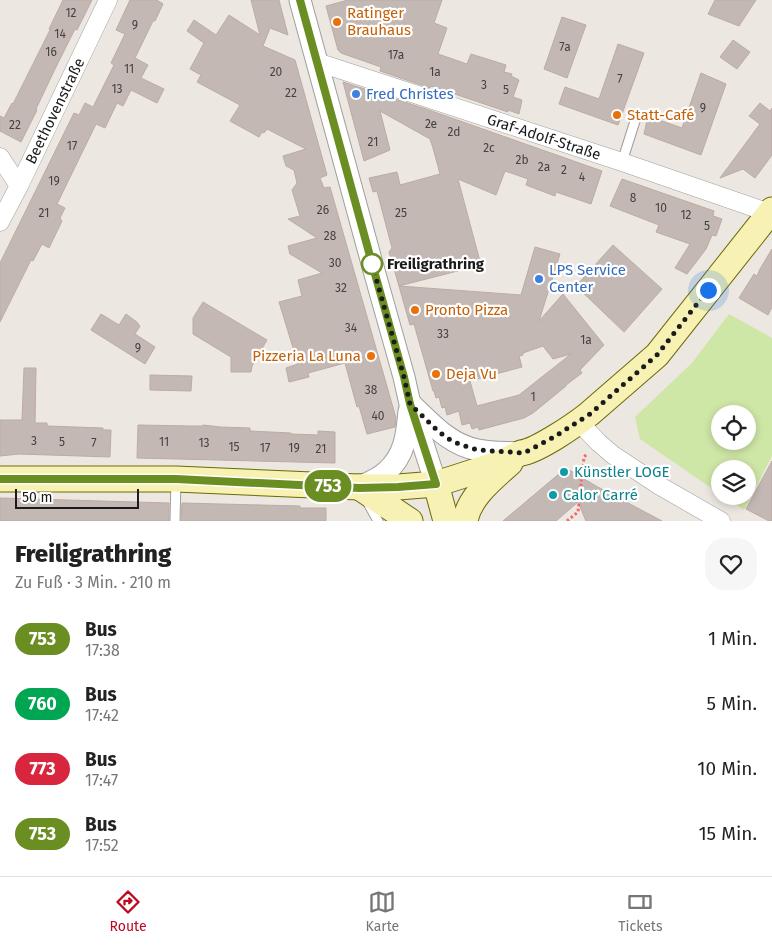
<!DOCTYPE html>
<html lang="de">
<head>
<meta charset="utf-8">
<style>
  :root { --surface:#fff; --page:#f6f6f6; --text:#222; --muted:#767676; --line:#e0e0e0; --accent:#c0051e }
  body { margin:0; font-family:"Fira Sans",sans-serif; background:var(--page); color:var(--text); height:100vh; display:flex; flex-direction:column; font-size:19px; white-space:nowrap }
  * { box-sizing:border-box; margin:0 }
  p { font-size:16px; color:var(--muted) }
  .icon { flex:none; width:28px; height:28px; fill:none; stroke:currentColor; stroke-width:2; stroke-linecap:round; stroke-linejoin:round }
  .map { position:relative; height:521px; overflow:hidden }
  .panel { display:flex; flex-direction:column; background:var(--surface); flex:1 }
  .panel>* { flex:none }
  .badge { padding:0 10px; border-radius:16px; font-size:18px; line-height:32px }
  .fabs { position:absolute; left:711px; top:405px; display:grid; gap:10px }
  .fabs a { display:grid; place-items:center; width:45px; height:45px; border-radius:50%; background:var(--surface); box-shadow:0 2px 8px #0003; font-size:25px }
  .scale { position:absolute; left:15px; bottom:12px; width:124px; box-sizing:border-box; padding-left:5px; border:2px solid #1b1b1b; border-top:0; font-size:14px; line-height:18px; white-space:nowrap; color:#1b1b1b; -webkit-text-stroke:4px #fff; paint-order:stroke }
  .you { position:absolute; width:25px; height:25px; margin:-12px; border:4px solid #fff; border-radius:50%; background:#1a73e8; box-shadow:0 0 0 8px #1a73e833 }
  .map>.badge { position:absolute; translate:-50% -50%; box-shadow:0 0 0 2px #fff }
  .round { display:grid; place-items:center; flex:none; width:52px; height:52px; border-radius:20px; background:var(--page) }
  .head { display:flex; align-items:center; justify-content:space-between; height:85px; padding:0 15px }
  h1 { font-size:24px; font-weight:800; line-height:38px }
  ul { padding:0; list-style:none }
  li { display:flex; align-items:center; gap:15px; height:65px; padding:0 15px }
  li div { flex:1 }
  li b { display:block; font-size:19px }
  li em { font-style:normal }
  li .badge { min-width:55px; font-weight:700; text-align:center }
  .tab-bar { display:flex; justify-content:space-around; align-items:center; height:70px; border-top:1px solid var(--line); background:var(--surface); font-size:14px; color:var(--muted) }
  .tab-bar a { display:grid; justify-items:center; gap:2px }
  .tab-bar .selected { color:var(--accent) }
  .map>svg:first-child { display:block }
  .grass { fill:#cee6a6; fill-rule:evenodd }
  .building { fill:#c3b8b4; stroke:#bdaba3; fill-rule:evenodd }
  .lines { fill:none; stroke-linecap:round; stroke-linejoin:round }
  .service-casing { stroke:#9f9f9f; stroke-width:11 }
  .minor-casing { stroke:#9f9f9f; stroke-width:19 }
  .tertiary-casing { stroke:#9f9f9f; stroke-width:23 }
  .secondary-casing { stroke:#6c6a07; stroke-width:27 }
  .path { stroke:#f6676c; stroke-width:3; stroke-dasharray:2.5 2.5; stroke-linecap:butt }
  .service { stroke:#fff; stroke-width:9 }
  .minor { stroke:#fff; stroke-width:18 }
  .tertiary { stroke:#fff; stroke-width:21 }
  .secondary { stroke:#f7f1b3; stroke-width:25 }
  .line-casing { stroke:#fff; stroke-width:11 }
  .line { stroke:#6b8e23; stroke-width:8 }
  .walk { stroke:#1b1b1b; stroke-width:5; stroke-dasharray:0 9 }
  .food-dot { fill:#e8710a; stroke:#fff; stroke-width:2 }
  .shop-dot { fill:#3f7fe0; stroke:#fff; stroke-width:2 }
  .stop-dot { fill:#fff; stroke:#6b8e23; stroke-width:2.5 }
  .culture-dot { fill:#0f9aa8; stroke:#fff; stroke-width:2 }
  .labels { text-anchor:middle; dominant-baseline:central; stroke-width:4.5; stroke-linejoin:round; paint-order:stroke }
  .number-label { font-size:12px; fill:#454241 }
  .food-label { font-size:15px; fill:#c56008; stroke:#fff; text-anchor:start }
  .shop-label { font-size:15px; fill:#366cbe; stroke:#fff; text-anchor:start }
  .street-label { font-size:15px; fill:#1b1b1b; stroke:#fff }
  .stop-label { font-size:15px; font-weight:bold; fill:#1b1b1b; stroke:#fff; text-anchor:start }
  .culture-label { font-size:15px; fill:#0d838f; stroke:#fff; text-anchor:start }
</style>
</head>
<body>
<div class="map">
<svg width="772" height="521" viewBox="0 0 772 521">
  <rect width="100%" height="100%" fill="#ece7e0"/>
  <path class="grass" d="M729,314l43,24v118l-28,54 -20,-14h24v-27h-28v25l-80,-55 -5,-22 57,-54zM720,414h28v27h-28z"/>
  <g class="building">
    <polygon points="63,0 92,0 77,30 75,29 55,69 36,109 37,110 21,142 0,131 0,116 4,118 12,103 13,104 50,30 49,29"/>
    <polygon points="130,0 157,0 163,4 155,21 153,21 135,58 148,65 141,78 164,89 157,103 131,90 123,106 117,103 105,128 96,124 57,204 65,208 60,218 62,221 49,248 42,244 33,261 31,260 0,322 0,263 74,113 79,115 85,103 93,107 114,65 111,63 125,34 116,30"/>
    <polygon points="251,0 279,0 288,35 270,28 263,46 295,60 327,175 320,178 324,188 330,187 396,418 395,427 367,434 359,406 357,407 345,363 308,373 309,377 289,382 286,368 298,364 279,302 302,296 298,280 322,273 290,254 288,246 317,238 288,219 300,216 292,190 297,183 294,170 286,166 283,156 306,149 267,129 264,133 262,132 259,137 230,121 240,105 197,82 201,75 190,69 204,43 187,31 194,20 216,35 229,15 260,35"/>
    <polygon points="348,0 442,0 434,23 447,28 438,54 467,64 471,54 506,65 504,72 512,74 511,76 519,80 513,97 522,100 519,114 508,110 508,112 431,86 430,88 380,71 381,67 341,53 338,50 326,6"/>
    <polygon points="715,0 756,0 739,26 708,14"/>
    <polygon points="562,17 586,25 567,78 544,69"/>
    <polygon points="733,40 750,52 737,69 720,57"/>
    <polygon points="618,44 644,53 618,125 559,104 565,87 599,99"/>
    <polygon points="701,73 726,84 701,155 644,134 648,116 682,128"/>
    <polygon points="343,82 426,109 602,171 591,204 556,192 555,196 526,185 528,179 505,171 496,195 458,179 481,265 399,286 389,252 392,248 377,191 373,192 369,178 397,172 400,185 440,174 433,148 430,139 380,111 390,150 364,161"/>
    <polygon points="760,103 770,111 772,108 772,155 755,178 743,169 720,178 760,124 749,116"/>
    <polygon points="622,179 714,211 713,216 722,219 716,236 712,235 706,249 687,274 675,268 690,244 656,232 659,225 610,206"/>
    <polygon points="613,245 662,289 624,332 576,286"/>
    <path d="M535,247l25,7 -21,67 24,-27 41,51 -24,25 2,3 -16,12v1l-33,27 -9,5 -45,12 -1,-3 -6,2 -2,-6 -8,2 -3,-14 -12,4 -2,-8 -3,1 -3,-11 -3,1 -2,-7h-1l-19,-67 -4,1 -11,-39 122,9zM543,346l10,13 18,-5 -52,41 -42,11 -7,-25 52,-14 -3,-11 4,-1v-2z"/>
    <polygon points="772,249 772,307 768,315 739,298 754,274 757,276 760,269"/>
    <polygon points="203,302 267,340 252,366 251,372 231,372 231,357 193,334 193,318"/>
    <polygon points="101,314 119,325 126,314 138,323 138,324 140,326 135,334 155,347 145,364 91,330"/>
    <polygon points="24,368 36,368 35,423 47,423 47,426 103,428 103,430 111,430 110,457 19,454 0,456 0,420 22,420"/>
    <polygon points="150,375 192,376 191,391 150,390"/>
    <polygon points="138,425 190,426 203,426 203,425 220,427 250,428 250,431 291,433 291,434 318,435 318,431 335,432 335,463 137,458"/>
    <polygon points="772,461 772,521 769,521 746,509"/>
    <polygon points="566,468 596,486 662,521 586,521 578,502 556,521 503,521"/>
    <polygon points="0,498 169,503 169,521 0,521"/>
    <polygon points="182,503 300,506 300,508 326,508 326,521 181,521"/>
  </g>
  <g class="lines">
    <g class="service-casing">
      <g id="service">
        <polyline points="622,162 636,118"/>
        <polyline points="368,503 378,521"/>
        <polyline points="175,521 176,479"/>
      </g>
    </g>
    <g class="minor-casing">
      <g id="minor">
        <polyline points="317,62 622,162 770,213"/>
        <polyline points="0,157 19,186"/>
        <polyline points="0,222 19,186 108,0"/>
        <polyline points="579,422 599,443 613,455 660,486 721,521"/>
      </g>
    </g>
    <g class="tertiary-casing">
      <g id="tertiary">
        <polyline points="300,0 373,267 404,377 410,404 436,484"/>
        <path d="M412,405c20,19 38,40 66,45 14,3 29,2 43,3"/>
        <path d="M359,487c9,-4 20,-8 27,-15 19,-16 21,-38 23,-61"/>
      </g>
    </g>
    <g class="secondary-casing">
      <g id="secondary">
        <path d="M0,479h176l183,8h39l38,-3 59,-19 26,-12c16,-2 54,-28 68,-39l68,-59 115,-145"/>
        <polyline points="436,484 446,521"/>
        <polyline points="359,487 410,521"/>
        <path d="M465,521c4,-24 27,-42 45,-58"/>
      </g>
    </g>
    <polyline class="path" points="567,521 578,512 584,457 587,454"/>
    <use href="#service" class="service"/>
    <use href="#minor" class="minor"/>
    <use href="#tertiary" class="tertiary"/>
    <use href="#secondary" class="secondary"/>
  </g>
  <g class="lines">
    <g class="line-casing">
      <polyline id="line" points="0,479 176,479 359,488 398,487 436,484 410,404 404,377 373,267 300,0"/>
    </g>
    <use href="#line" class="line"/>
    <polyline class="walk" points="372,264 404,377 410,404 439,432 449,439 459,444 478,450 524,453 554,437 590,414 657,355 708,290"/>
  </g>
  <g class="food-dot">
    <circle cx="337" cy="22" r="5"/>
    <circle cx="617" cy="115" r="5"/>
    <circle cx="415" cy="310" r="5"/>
    <circle cx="371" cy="356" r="5"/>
    <circle cx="436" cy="374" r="5"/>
  </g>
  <g class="shop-dot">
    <circle cx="356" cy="94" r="5"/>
    <circle cx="539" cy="279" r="5"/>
  </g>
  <circle class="stop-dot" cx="372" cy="264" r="10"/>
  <g class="culture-dot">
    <circle cx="564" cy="472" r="5"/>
    <circle cx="553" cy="495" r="5"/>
  </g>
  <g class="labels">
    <g class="number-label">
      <text x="71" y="13">12</text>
      <text x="135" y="25">9</text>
      <text x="60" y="34">14</text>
      <text x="565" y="47">7a</text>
      <text x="51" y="52">16</text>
      <text x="396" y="55">17a</text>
      <text x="129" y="69">11</text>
      <text x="276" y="72">20</text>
      <text x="435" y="72">1a</text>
      <text x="620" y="79">7</text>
      <text x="484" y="85">3</text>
      <text x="117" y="89">13</text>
      <text x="506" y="90">5</text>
      <text x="291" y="93">22</text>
      <text x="703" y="108">9</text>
      <text x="431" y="124">2e</text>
      <text x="15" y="125">22</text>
      <text x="454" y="132">2d</text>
      <text x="373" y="142">21</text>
      <text x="72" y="146">17</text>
      <text x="489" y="148">2c</text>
      <text x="522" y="160">2b</text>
      <text x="544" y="167">2a</text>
      <text x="564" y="170">2</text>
      <text x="582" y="177">4</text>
      <text x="54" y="181">19</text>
      <text x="633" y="198">8</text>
      <text x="661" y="208">10</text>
      <text x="323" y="210">26</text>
      <text x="44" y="213">21</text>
      <text x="401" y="213">25</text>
      <text x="686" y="215">12</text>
      <text x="707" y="226">5</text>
      <text x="330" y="236">28</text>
      <text x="335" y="263">30</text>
      <text x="341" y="288">32</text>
      <text x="351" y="328">34</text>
      <text x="443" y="334">33</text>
      <text x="586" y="340">1a</text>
      <text x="138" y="348">9</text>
      <text x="371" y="390">38</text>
      <text x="533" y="397">1</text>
      <text x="378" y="416">40</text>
      <text x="34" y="441">3</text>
      <text x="62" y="442">5</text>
      <text x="164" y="442">11</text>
      <text x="94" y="443">7</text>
      <text x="204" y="443">13</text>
      <text x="234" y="447">15</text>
      <text x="265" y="448">17</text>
      <text x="294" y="448">19</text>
      <text x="321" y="449">21</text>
    </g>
    <g class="food-label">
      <text x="347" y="13">Ratinger<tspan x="347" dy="17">Brauhaus</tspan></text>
      <text x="627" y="115">Statt-Café</text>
      <text x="425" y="310">Pronto Pizza</text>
      <text x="361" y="356" text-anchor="end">Pizzeria La Luna</text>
      <text x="446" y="374">Deja Vu</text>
    </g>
    <g class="shop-label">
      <text x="366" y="94">Fred Christes</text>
      <text x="549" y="270">LPS Service<tspan x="549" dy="17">Center</tspan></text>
    </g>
    <g class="street-label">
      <text transform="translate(55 111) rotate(-64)">Beethovenstraße</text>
      <text transform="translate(544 137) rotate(18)">Graf-Adolf-Straße</text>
    </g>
    <g class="stop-label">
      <text x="387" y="264">Freiligrathring</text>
    </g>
    <g class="culture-label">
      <text x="574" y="472">Künstler LOGE</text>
      <text x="563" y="495">Calor Carré</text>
    </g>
  </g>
</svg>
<div class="fabs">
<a><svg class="icon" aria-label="locate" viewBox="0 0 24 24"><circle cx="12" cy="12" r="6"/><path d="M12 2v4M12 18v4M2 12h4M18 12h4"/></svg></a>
<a><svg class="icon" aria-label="layers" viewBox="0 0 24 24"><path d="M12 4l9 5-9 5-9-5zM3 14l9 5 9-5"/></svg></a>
</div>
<div class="scale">50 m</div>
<div class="you" style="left:708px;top:290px"></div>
<b class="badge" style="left:328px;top:486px;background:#6b8e23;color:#fff">753</b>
</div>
<section class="panel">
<div class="head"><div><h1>Freiligrathring</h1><p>Zu Fuß · 3 Min. · 210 m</p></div><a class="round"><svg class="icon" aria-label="heart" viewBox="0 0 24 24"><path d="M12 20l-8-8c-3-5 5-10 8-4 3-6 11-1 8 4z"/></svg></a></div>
<ul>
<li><span class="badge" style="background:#6b8e23;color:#fff">753</span><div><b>Bus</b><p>17:38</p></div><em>1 Min.</em></li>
<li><span class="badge" style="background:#00a651;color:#fff">760</span><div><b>Bus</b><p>17:42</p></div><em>5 Min.</em></li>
<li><span class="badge" style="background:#d7263d;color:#fff">773</span><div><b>Bus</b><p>17:47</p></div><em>10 Min.</em></li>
<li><span class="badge" style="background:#6b8e23;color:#fff">753</span><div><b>Bus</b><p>17:52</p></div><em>15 Min.</em></li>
</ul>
</section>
<nav class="tab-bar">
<a class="selected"><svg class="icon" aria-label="directions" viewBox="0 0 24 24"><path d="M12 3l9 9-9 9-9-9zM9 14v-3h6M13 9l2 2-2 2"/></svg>Route</a>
<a><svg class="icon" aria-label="map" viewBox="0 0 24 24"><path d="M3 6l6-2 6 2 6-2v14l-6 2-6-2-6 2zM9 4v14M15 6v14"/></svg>Karte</a>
<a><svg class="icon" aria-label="tickets" viewBox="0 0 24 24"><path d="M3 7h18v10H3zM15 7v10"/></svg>Tickets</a>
</nav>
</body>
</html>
